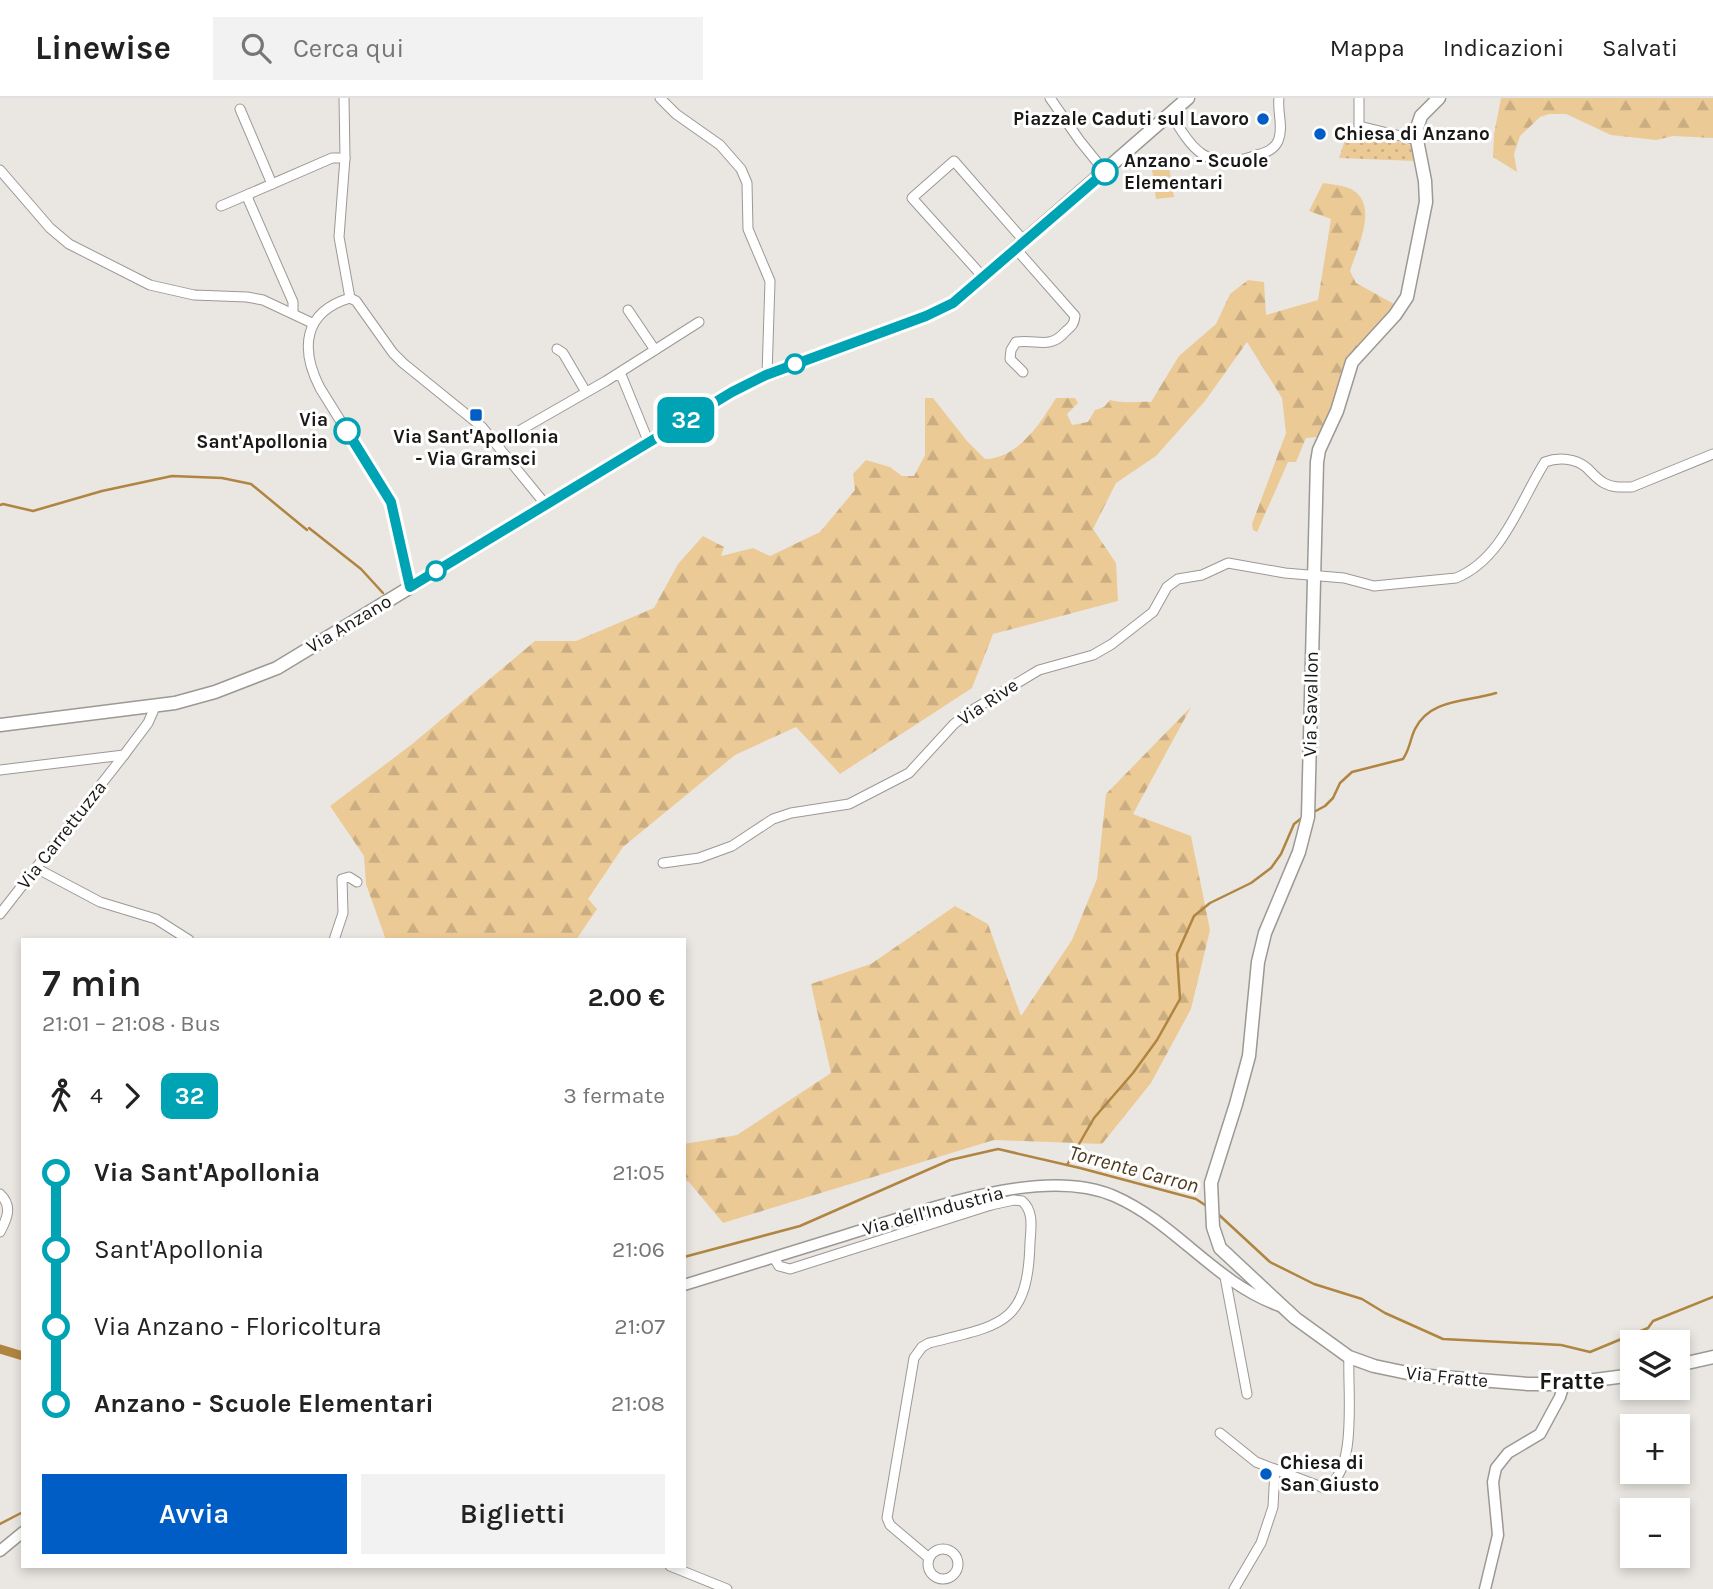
<!DOCTYPE html>
<html lang="it">
<head>
<meta charset="utf-8">
<style>
  :root { --surface:#fff; --page:#f2f2f2; --text:#222; --muted:#767676; --line:#e0e0e0; --accent:#005dc6 }
  body { margin:0; font-family:Karla,sans-serif; background:var(--page); color:var(--text); height:100vh; display:flex; flex-direction:column; font-size:26px; white-space:nowrap }
  * { box-sizing:border-box; margin:0 }
  p { font-size:23px; color:var(--muted) }
  .icon { flex:none; width:38px; height:38px; fill:none; stroke:currentColor; stroke-width:2; stroke-linecap:round; stroke-linejoin:round }
  .map { position:relative; flex:1; overflow:hidden }
  .panel { position:absolute; left:21px; top:840px; width:665px; height:630px; display:flex; flex-direction:column; background:var(--surface); border-radius:0px; box-shadow:0 4px 10px #0003 }
  .panel>* { flex:none }
  .badge { padding:0 14px; border-radius:10px; font-size:24px; line-height:46px }
  .buttons { position:absolute; left:1620px; top:1232px; display:grid; gap:14px }
  .buttons a { display:grid; place-items:center; width:70px; height:70px; border-radius:0px; background:var(--surface); box-shadow:0 4px 10px #0003; font-size:35px }
  .map>.badge { position:absolute; translate:-50% -50%; box-shadow:0 0 0 4px #fff }
  .legs { display:flex; align-items:center; gap:10px; height:77px; padding:0 21px; font-size:23px }
  .legs p { margin-inline-start:auto }
  .head { display:flex; align-items:center; justify-content:space-between; height:119px; padding:0 21px }
  h1 { font-size:38px; font-weight:600; line-height:52px }
  .action { display:flex; gap:14px; margin-top:auto; padding:14px 21px }
  .action a { flex:1; height:80px; border-radius:0px; background:var(--accent); color:#fff; font-size:28px; font-weight:600; line-height:80px; text-align:center }
  .action a+a { background:var(--page); color:var(--text) }
  ul { padding:0 21px; list-style:none }
  li { display:flex; align-items:center; gap:24px; height:77px; font-size:26px }
  li i { display:grid; place-items:center; width:10px; height:100%; margin:0 9px; background:currentColor }
  li i::after { content:''; width:18px; height:18px; margin:-9px; border:5px solid; border-radius:50%; background:var(--surface) }
  li p { margin-inline-start:auto }
  li:first-child i { background:linear-gradient(#0000 50%,currentColor 0) }
  li:last-child i { background:linear-gradient(currentColor 50%,#0000 0) }
  header { display:flex; align-items:center; gap:42px; box-sizing:border-box; height:98px; padding:0 35px; background:var(--surface); border-bottom:2px solid var(--line) }
  header strong { font-size:33px }
  nav { display:flex; gap:38px; margin-inline-start:auto; font-size:24px }
  .search { width:490px; height:63px; background:var(--page); display:flex; align-items:center; gap:18px; box-sizing:border-box; padding:0 24px; border-radius:0px; color:var(--muted); font-size:26px }
  .map>svg:first-child { display:block }
  .grass { fill:url(#grass-dots) }
  .forest { fill:url(#forest-firs) }
  .pitch { fill:#ecca96 }
  .lines { fill:none; stroke-linecap:round; stroke-linejoin:round }
  .stream { stroke:#b08541; stroke-width:2.5 }
  .canal { stroke:#b08541; stroke-width:9 }
  .minor-casing { stroke:#9c9995; stroke-width:11 }
  .tertiary-casing { stroke:#9c9995; stroke-width:13 }
  .secondary-casing { stroke:#9c9995; stroke-width:15 }
  .minor { stroke:#fff; stroke-width:9 }
  .tertiary { stroke:#fff; stroke-width:10 }
  .secondary { stroke:#fff; stroke-width:12 }
  .line-1-casing { stroke:#fff; stroke-width:16 }
  .line-1 { stroke:#00a3b4; stroke-width:10 }
  .poi-dot { fill:#005dc6; stroke:#fff; stroke-width:2.5 }
  .stop-1-dot { fill:#fff; stroke:#00a3b4; stroke-width:3.5 }
  .labels { text-anchor:middle; dominant-baseline:central; stroke-width:6; stroke-linejoin:round; paint-order:stroke }
  .poi-label { font-size:19px; font-weight:bold; fill:#191816; stroke:#fff; text-anchor:start }
  .stop-label { font-size:19px; font-weight:bold; fill:#191816; stroke:#fff; text-anchor:start }
  .street-label { font-size:19px; fill:#191816; stroke:#fff }
  .water-label { font-size:21px; font-style:italic; fill:#4d3a1c; stroke:#fff }
  .quarter-label { font-size:23px; font-weight:bold; fill:#191816; stroke:#fff }
</style>
</head>
<body>
<header>
<strong>Linewise</strong>
<div class="search"><svg class="icon" aria-label="search" viewBox="0 0 24 24"><circle cx="10" cy="10" r="6"/><path d="M15 15l6 6"/></svg>Cerca qui</div>
<nav><a>Mappa</a><a>Indicazioni</a><a>Salvati</a></nav>
</header>
<div class="map">
<svg width="1713" height="1491" viewBox="0 0 1713 1491">
  <defs>
    <pattern id="grass-dots" width="8" height="8" patternUnits="userSpaceOnUse" patternTransform="scale(1.75)"><rect width="8" height="8" fill="#ecca96"/><path d="M2 2h.1M6 6h.1" fill="none" stroke="#caad81" stroke-width="1.8" stroke-linecap="round"/></pattern>
    <pattern id="forest-firs" width="22" height="20" patternUnits="userSpaceOnUse" patternTransform="scale(1.75)"><rect width="22" height="20" fill="#ecca96"/><path d="M5 1l3.5 6h-7zM16 11l3.5 6h-7z" fill="#caad81"/></pattern>
  </defs>
  <rect width="100%" height="100%" fill="#eae7e2"/>
  <polygon class="grass" points="1344,31 1411,47 1416,63 1339,60 1344,45 1341,33"/>
  <g class="forest">
    <polygon points="1501,0 1713,0 1713,40 1673,38 1656,42 1611,37 1566,16 1549,16 1540,19 1520,38 1514,56 1517,74 1493,59 1494,36"/>
    <path d="M1323,85c8,1 16,2 23,4 36,12 12,59 4,84l6,12 40,22 -48,52 -15,48 -15,32 -12,1 -10,24h-8l-31,70 -4,-2 -1,-6 34,-91 -4,-35 -35,-56 -42,59 -49,55 -40,27 -23,46 23,34 2,38 -125,33 -21,54 -132,86 -44,-47 -61,28 -112,92 -35,52 9,10 -21,31h-190l-20,-56 -2,-28 -34,-50 81,-61 124,-104h41l78,-33 24,-44 25,-28 21,11 -3,9 32,-8 17,8 50,-24 35,-42 -2,-16 13,-14 24,7 12,9h12l11,-21v-57h8l34,43 18,18c33,-1 55,-35 71,-61h19l3,5 -11,11 5,11 16,-3 7,-12 9,-3 6,-7c14,4 27,1 41,2l28,-46 37,-32 14,-30 18,-14 16,2 2,33 52,-15 13,-81 -22,-8z"/>
    <polygon points="1191,609 1133,716 1191,738 1210,832 1191,911 1151,985 1102,1046 994,1042 723,1125 689,1084 684,1082 684,1046 737,1037 831,975 811,886 871,866 955,808 988,826 1021,918 1072,842 1097,781 1106,696"/>
  </g>
  <polygon class="pitch" points="1169,68 1174,99 1156,101 1152,71"/>
  <g class="lines">
    <g class="stream">
      <polyline points="0,407 3,406 33,413 102,393 172,378 222,380 251,386 307,432"/>
      <polyline points="309,430 361,471 383,495"/>
      <path d="M1312,715l13,-7 8,-8 7,-15 12,-11 51,-13c7,-10 7,-20 12,-30 15,-31 53,-27 81,-36"/>
      <polyline points="1067,1067 1094,1020 1133,975 1157,942 1180,901 1177,856 1194,818 1210,805 1251,785 1271,770 1281,756 1294,726 1303,719"/>
      <polyline points="1217,1115 1270,1164 1314,1186 1362,1201 1385,1215 1443,1241 1561,1247 1590,1254 1648,1230 1653,1223 1713,1199"/>
      <polyline points="684,1159 800,1128 950,1062 998,1051 1080,1070 1196,1101 1208,1109"/>
      <polyline points="0,1426 23,1414"/>
    </g>
    <polyline class="canal" points="0,1251 23,1258"/>
    <g class="minor-casing">
      <g id="minor">
        <polyline points="344,0 345,60 339,139 350,200"/>
        <polyline points="660,0 676,16 720,47 741,71 747,85 748,131 770,183 767,277"/>
        <polyline points="1050,0 1080,43 1105,74"/>
        <polyline points="1359,0 1359,28 1417,42"/>
        <polyline points="240,11 272,86"/>
        <path d="M1171,16c21,35 35,57 80,43 11,-4 22,-5 27,-16 6,-14 -1,-29 1,-43"/>
        <polyline points="0,72 50,130 69,146 150,187 194,197 247,199 263,202 312,225"/>
        <polyline points="221,108 249,96"/>
        <path d="M1016,151l59,67c-1,8 -3,10 -9,15 -16,19 -28,8 -50,11l-5,8 -1,9 13,13"/>
        <polyline points="984,180 912,100 954,63 1025,144"/>
        <polyline points="628,212 655,252"/>
        <polyline points="293,215 293,204 248,101 249,96 332,60 345,60"/>
        <polyline points="557,251 563,255 586,294"/>
        <polyline points="616,277 622,279 649,345"/>
        <polyline points="498,345 606,283 699,224"/>
        <path d="M410,489l-19,-85 -71,-114c-20,-39 -17,-76 30,-90l6,3 37,52 10,10 79,64 64,78"/>
        <polyline points="0,672 124,657"/>
        <path d="M663,765l36,-5 33,-12 41,-27 18,-6 58,-9 60,-31 45,-49 15,-12 70,-42 54,-15 19,-11 41,-32 14,-25 11,-8 24,-4 26,-12 57,10 59,5 30,8 82,-8c47,-19 64,-77 89,-116 13,-5 31,-4 42,6 6,6 10,11 17,15 9,5 18,4 28,4l81,-33"/>
        <polyline points="36,770 100,804 156,821 189,842"/>
        <polyline points="0,816 124,657 148,625 155,609"/>
        <polyline points="334,842 343,815 342,781 349,779 357,784"/>
        <path d="M0,1096c13,12 7,25 0,38"/>
        <polyline points="774,1160 779,1168 790,1171 991,1107"/>
        <polyline points="1225,1179 1247,1296"/>
        <path d="M1220,1335l36,29 68,26c35,-13 23,-100 25,-131"/>
        <circle cx="943" cy="1466" r="15"/>
        <path d="M929,1460l-39,-33 -3,-7 27,-160 8,-11 7,-4c72,-18 99,-18 101,-101 1,-14 4,-31 -8,-41l-8,-1 -23,5 -3,-11"/>
        <polyline points="670,1468 727,1491"/>
        <polyline points="1234,1491 1261,1445 1273,1409 1275,1371"/>
      </g>
    </g>
    <g class="tertiary-casing">
      <g id="tertiary">
        <path d="M684,1187c54,-17 108,-33 162,-50 73,-22 194,-71 268,-39 62,27 101,87 166,110"/>
        <polyline points="0,1453 23,1434"/>
        <polyline points="1485,1491 1498,1437 1493,1384 1496,1370 1508,1355 1540,1336 1560,1299 1564,1286"/>
      </g>
    </g>
    <g class="secondary-casing">
      <g id="secondary">
        <polyline points="1439,0 1421,18 1417,30 1417,42 1425,83 1426,104 1407,199 1395,217 1352,264 1337,313 1319,352 1317,364 1308,719 1299,754 1265,835 1258,864 1249,958 1236,1006 1211,1085 1213,1129 1220,1150 1295,1220 1349,1259 1374,1268 1417,1277 1528,1286 1564,1286 1633,1277"/>
        <polyline points="0,627 175,605 215,594 277,570 732,294 767,277 926,218 953,205 1188,0"/>
        <polyline points="1678,1267 1713,1259"/>
      </g>
    </g>
    <use href="#minor" class="minor"/>
    <use href="#tertiary" class="tertiary"/>
    <use href="#secondary" class="secondary"/>
  </g>
  <g class="lines">
    <g class="line-1-casing">
      <polyline id="line-1" points="347,333 391,404 410,489 732,294 766,277 926,218 953,205 1105,74"/>
    </g>
    <use href="#line-1" class="line-1"/>
  </g>
  <g class="poi-dot">
    <circle cx="1263" cy="21" r="7"/>
    <circle cx="1320" cy="36" r="7"/>
    <rect x="469" y="310" width="14" height="14" rx="3.5"/>
    <circle cx="1266" cy="1376" r="7"/>
  </g>
  <g class="stop-1-dot">
    <circle cx="1105" cy="74" r="12"/>
    <circle cx="795" cy="266" r="9"/>
    <circle cx="347" cy="333" r="12"/>
    <circle cx="436" cy="473" r="9"/>
  </g>
  <g class="labels">
    <g class="poi-label">
      <text x="1249" y="21" text-anchor="end">Piazzale Caduti sul Lavoro</text>
      <text x="1334" y="36">Chiesa di Anzano</text>
      <text x="476" y="339" text-anchor="middle">Via Sant'Apollonia<tspan x="476" dy="22">- Via Gramsci</tspan></text>
      <text x="1280" y="1365">Chiesa di<tspan x="1280" dy="22">San Giusto</tspan></text>
    </g>
    <g class="stop-label">
      <text x="1124" y="63">Anzano - Scuole<tspan x="1124" dy="22">Elementari</tspan></text>
      <text x="328" y="322" text-anchor="end">Via<tspan x="328" dy="22">Sant'Apollonia</tspan></text>
    </g>
    <g class="street-label">
      <text transform="translate(349 526) rotate(-31)">Via Anzano</text>
      <text transform="translate(988 604) rotate(-34)">Via Rive</text>
      <text transform="translate(1311 606) rotate(-89)">Via Savallon</text>
      <text transform="translate(62 737) rotate(-52)">Via Carrettuzza</text>
      <text transform="translate(933 1113) rotate(-15)">Via dell'Industria</text>
      <text transform="translate(1447 1279) rotate(6)">Via Fratte</text>
    </g>
    <g class="water-label">
      <text transform="translate(1134 1071) rotate(15)">Torrente Carron</text>
    </g>
    <g class="quarter-label">
      <text x="1572" y="1283">Fratte</text>
    </g>
  </g>
</svg>
<div class="buttons">
<a><svg class="icon" aria-label="layers" viewBox="0 0 24 24"><path d="M12 4l9 5-9 5-9-5zM3 14l9 5 9-5"/></svg></a>
<a>+</a>
<a>−</a>
</div>
<b class="badge" style="left:686px;top:322px;background:#00a3b4;color:#fff">32</b>
<section class="panel">
<div class="head"><div><h1>7 min</h1><p>21:01 – 21:08 · Bus</p></div><b>2.00 €</b></div>
<div class="legs"><svg class="icon" aria-label="walk" viewBox="0 0 24 24"><circle cx="13" cy="4" r="2"/><path d="M13 8l-2 6 4 7M11 14l-3 7M7 12l3-4h3l4 4"/></svg>4<svg class="icon" aria-label="forward" viewBox="0 0 24 24"><path d="M9 5l7 7-7 7"/></svg><b class="badge" style="background:#00a3b4;color:#fff">32</b><p>3 fermate</p></div>
<ul>
<li><i style="color:#00a3b4"></i><b>Via Sant'Apollonia</b><p>21:05</p></li>
<li><i style="color:#00a3b4"></i><span>Sant'Apollonia</span><p>21:06</p></li>
<li><i style="color:#00a3b4"></i><span>Via Anzano - Floricoltura</span><p>21:07</p></li>
<li><i style="color:#00a3b4"></i><b>Anzano - Scuole Elementari</b><p>21:08</p></li>
</ul>
<div class="action"><a>Avvia</a><a>Biglietti</a></div>
</section>
</div>
</body>
</html>
